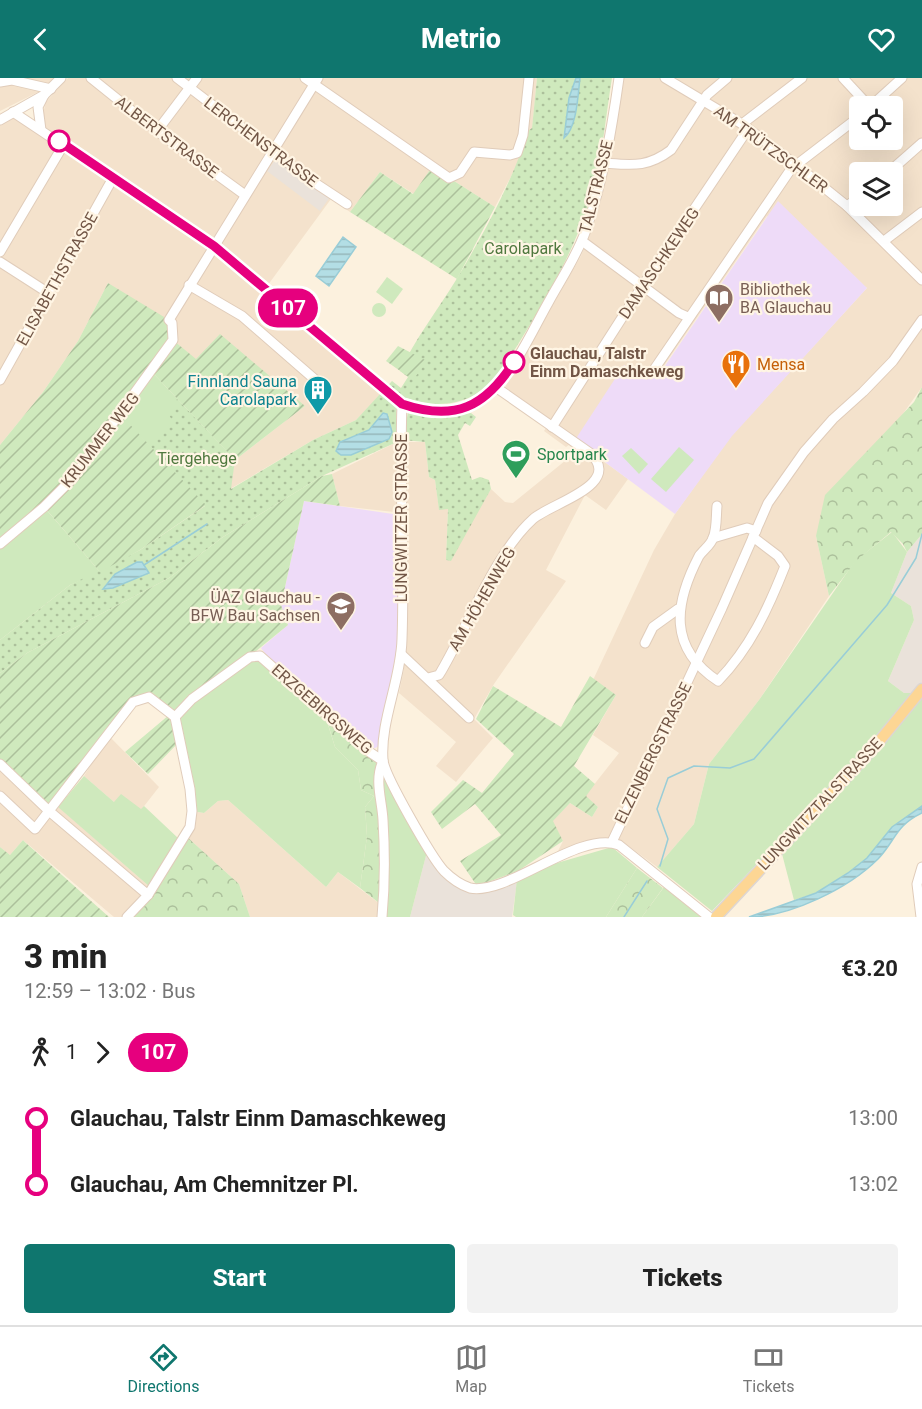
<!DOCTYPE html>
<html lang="en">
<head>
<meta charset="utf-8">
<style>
  :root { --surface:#fff; --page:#f2f2f2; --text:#222; --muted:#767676; --line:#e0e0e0; --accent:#0f766e }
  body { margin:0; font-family:Roboto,sans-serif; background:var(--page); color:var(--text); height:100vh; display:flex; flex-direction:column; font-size:22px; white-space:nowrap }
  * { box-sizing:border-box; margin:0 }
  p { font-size:20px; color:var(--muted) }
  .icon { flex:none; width:33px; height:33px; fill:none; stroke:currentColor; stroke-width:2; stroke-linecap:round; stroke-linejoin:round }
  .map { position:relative; height:839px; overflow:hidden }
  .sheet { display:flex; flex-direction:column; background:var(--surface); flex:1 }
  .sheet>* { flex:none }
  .badge { padding:0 12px; border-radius:20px; font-size:21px; line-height:39px }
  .buttons { position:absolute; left:849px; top:18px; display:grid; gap:12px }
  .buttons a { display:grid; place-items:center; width:54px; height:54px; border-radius:6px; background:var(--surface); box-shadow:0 6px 24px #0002; font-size:30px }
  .map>.badge { position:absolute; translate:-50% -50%; box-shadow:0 0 0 3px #fff }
  .legs { display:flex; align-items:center; gap:9px; height:66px; padding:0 24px; font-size:20px }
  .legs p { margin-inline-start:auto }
  .headline { display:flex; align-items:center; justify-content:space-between; height:102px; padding:0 24px }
  h1 { font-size:33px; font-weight:800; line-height:45px }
  .primary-button { display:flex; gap:12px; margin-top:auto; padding:12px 24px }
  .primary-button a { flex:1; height:69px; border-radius:6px; background:var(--accent); color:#fff; font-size:24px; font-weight:800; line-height:69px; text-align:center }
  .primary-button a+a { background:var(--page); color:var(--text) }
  ul { padding:0 24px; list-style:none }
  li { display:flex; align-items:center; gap:21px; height:66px; font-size:22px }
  li i { display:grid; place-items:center; width:9px; height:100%; margin:0 8px; background:currentColor }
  li i::after { content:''; width:15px; height:15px; margin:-8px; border:4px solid; border-radius:50%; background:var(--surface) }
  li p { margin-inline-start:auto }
  li:first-child i { background:linear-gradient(#0000 50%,currentColor 0) }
  li:last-child i { background:linear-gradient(currentColor 50%,#0000 0) }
  header { display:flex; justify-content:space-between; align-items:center; height:78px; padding:0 24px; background:var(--accent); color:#fff; font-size:27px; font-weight:800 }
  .tabs { display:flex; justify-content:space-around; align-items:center; height:84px; border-top:2px solid var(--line); background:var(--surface); font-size:16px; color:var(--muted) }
  .tabs a { display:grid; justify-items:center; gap:3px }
  .tabs .on { color:var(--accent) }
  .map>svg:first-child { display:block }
  .residential { fill:#f4e2cc; fill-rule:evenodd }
  .industrial { fill:#eae2da }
  .education { fill:#eedbf8 }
  .grass { fill:#cfe9bd }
  .forest { fill:url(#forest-crowns) }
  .park { fill:url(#park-dots) }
  .garden { fill:url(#garden-furrows) }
  .water { fill:url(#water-rules); stroke:#99cdd7; stroke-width:1.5 }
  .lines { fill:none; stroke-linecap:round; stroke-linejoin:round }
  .stream { stroke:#99cdd7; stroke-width:1.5 }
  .minor-casing { stroke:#e0ccba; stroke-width:11 }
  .major-casing { stroke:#ddd6d3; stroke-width:13 }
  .minor { stroke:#fff; stroke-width:9 }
  .major { stroke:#fdd694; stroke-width:10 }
  .line-1-casing { stroke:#fff; stroke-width:14 }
  .line-1 { stroke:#e6007e; stroke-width:9 }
  .stop-1-dot { fill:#fff; stroke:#e6007e; stroke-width:3 }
  .labels { text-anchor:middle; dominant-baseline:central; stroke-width:4.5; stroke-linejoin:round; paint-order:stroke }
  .street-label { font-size:16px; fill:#725646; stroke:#fff5e4 }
  .park-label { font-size:16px; fill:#4f783e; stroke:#fff5e4 }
  .education-label { font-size:16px; fill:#785e54; stroke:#fff5e4; text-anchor:start }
  .stop-label { font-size:16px; font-weight:bold; fill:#725646; stroke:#fff5e4; text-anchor:start }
  .food-label { font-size:16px; fill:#c56008; stroke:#fff5e4; text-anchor:start }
  .culture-label { font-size:16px; fill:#0d838f; stroke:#fff5e4; text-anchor:end }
  .leisure-label { font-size:16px; fill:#27864d; stroke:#fff5e4; text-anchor:start }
</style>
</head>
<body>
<header><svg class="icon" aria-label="back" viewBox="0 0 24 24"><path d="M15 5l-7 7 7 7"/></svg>Metrio<svg class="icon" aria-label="heart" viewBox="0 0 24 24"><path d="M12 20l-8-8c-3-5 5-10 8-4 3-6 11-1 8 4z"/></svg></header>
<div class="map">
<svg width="922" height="839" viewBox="0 0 922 839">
  <defs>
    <pattern id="forest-crowns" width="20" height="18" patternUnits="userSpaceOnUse" patternTransform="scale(1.5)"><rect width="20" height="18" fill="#cfe9bd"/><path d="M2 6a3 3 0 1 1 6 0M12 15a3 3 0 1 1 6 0" fill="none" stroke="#acc09b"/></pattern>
    <pattern id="park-dots" width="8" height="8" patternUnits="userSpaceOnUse" patternTransform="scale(1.5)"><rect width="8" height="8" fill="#cfe9bd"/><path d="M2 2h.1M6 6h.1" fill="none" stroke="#acc09b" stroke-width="1.8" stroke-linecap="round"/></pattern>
    <pattern id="garden-furrows" width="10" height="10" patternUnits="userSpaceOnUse" patternTransform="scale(1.5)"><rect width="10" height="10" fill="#cfe9bd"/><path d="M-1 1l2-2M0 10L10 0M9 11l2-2" fill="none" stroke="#acc09b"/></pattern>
    <pattern id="water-rules" width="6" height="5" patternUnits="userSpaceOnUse" patternTransform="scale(1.5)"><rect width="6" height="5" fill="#b3dee5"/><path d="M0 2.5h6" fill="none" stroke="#96b7bb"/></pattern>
  </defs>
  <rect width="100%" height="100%" fill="#fcf1de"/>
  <g class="residential">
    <polygon points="0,0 57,0 50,8 0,33"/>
    <polygon points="68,0 537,0 532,51 528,53 518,85 495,129 432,89 414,116 380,94 350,134 331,121 265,211 380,317 356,342 313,362 230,411 235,382 305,328 196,282 108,205 78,263 43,314 0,367 0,45 13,39 38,54 46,24"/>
    <path d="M621,0h301v309l-106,149 13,60 -70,104 -50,64 -15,60 -37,43 -35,-26 -15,-3 -50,15 6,-12 -11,-20 18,-18 22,14 6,-10 -13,-11 34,-43 -26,-18 23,-40 -23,-15 61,-130 21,-36 56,-78 136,-148 -100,-72 -108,157 -11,7 -24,-15 -29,90 33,24 -22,31 -21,-15 -39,75 20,11 -72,103 -20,35 19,19 -37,44 -20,-16 20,-24 -57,-49 5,-24 -1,-156 -63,-7 -8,-32 65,-32h28l4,35 6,3 4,29h9l-2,51 2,1 43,-72 14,13 8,1 63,-51 -7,-7 -3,2 -22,-16 2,-3 -49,-34 7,-5 77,-133 13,-32 13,-49zM860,28h32v34h-32zM860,94h32v34h-32z"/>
    <polygon points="109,658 159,709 141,732 114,724 84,698"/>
    <polygon points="0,684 54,725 150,809 125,839 114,839 23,762 10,777 0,769"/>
    <polygon points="228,722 326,809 338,794 380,826 382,839 250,839 239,806 186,758 192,733 204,735 218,723"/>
  </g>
  <g class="industrial">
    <polygon points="276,81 330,119 320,133 267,93"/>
    <polygon points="922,456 922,604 913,615 904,615 888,603 914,542 911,528 891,515 907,474"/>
    <polygon points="428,770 444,792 480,812 518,797 512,839 410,839"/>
  </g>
  <g class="education">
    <polygon points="778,123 867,210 732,358 675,436 575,362 624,287 647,302 656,293 660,295"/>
    <polygon points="304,423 400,437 402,560 383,666 371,672 275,588 261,570 288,547 281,527"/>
  </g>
  <g class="grass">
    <polygon points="387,199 403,211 392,226 376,214"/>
    <circle cx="379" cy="232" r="7"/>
    <polygon points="152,294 235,382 206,427 120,337"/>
    <polygon points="679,369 694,382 666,414 651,401"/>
    <polygon points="631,370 648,386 639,396 622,378"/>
    <polygon points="44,429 100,494 70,507 0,562 0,466"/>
    <polygon points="892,454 907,474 891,515 911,528 914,542 888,603 904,615 913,615 838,701 712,833 657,789 694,746 709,686 759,622 855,483"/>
    <polygon points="260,578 324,634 335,669 358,692 361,712 374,718 365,729 367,758 360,810 338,794 326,809 228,722 218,723 204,735 192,733 176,654 181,630"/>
    <polygon points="922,617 922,728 892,749 867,781 848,795 816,815 794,822 781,772"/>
    <polygon points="383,683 428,770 410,839 382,839 384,815"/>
    <polygon points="84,698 114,724 121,716 141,731 144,728 179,761 150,809 58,729"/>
    <polygon points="612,769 637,790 606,839 516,839 513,837 517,801 550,787"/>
    <polygon points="664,809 701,839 642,839"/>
  </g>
  <g class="forest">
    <polygon points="922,309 922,456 907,474 903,466 891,454 856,483 829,518 816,458 825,417 914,324"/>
    <polygon points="327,643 376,682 381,741 383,814 379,825 360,810 367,758 365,729 374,718 361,712 358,692 335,669"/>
    <polygon points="186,758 239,806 250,839 127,839"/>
    <polygon points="637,790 663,810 642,839 606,839"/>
  </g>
  <g class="park">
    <path d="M537,0h75c-6,36 -9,73 -18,108 -15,57 -46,110 -77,160 -10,15 -19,32 -33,43 -22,17 -53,19 -78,9l-10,9 1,35 -75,34 -99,61 -54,41 -142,75 -27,20v-33l70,-55 70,-35 65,-44 -56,-61 23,-25 -3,-5 8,-16 58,61 -4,29 82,-49 43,-20 36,-39 9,7 7,-11 -8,-6c15,-32 37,-60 56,-91 27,-45 57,-99 72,-149l4,-3z"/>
    <polygon points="408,334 443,338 471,335 476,339 470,348 465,345 458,357 472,402 480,399 489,402 491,411 451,483 446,482 448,431 439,432 435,402 429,399 425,364 403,362"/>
  </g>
  <g class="garden">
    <polygon points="432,89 495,129 457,201 350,134 380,94 413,116"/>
    <polygon points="108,205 169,242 173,262 196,281 220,256 305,328 235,382 152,294 121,337 206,427 140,472 100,494 45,430 0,466 0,367 43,314 78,263"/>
    <polygon points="398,268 427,283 413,302 386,283"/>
    <polygon points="332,396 340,428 304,423 281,527 288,547 175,639 179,664 148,696 125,674 169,637 149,619 133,624 49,731 0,684 0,595 27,575 169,500 223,459 322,398"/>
    <polygon points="590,598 616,617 574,688 595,706 586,718 598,729 592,739 570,725 553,743 563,763 518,793 477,808 460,783 501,757 475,726 442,751 431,734 463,702 482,715 514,676 476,641 493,608 561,649"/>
    <polygon points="23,762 26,765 109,839 0,839 0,769 10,777"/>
  </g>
  <g class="water">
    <path d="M576,0h4c-2,16 -3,50 -16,60l5,-40z"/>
    <polygon points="343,159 356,169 329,208 316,198"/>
    <polygon points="383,335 387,336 392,354 389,361 351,377 341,377 336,373 340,364 369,352"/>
    <polygon points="137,484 142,484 149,495 113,510 103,511 115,496"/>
    <path d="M922,728v7c-27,13 -26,27 -44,46 -29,29 -88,58 -129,58l67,-24 32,-20 19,-15 25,-31z"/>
  </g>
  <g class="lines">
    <g class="stream">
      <polyline points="144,487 207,446"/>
      <polyline points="660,788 668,761 657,731 668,700 694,688 730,690 754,681 887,527 916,480 922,456"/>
      <polyline points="624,839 647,803"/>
    </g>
    <g class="minor-casing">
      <g id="minor">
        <polyline points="91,0 157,53 245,117"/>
        <polyline points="177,0 309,101 347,126"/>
        <polyline points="305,0 449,100 460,95 474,74 510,77 517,75 523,57 529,0"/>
        <polyline points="665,0 742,46 796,87 847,128 922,202"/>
        <polyline points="843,0 869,28"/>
        <polyline points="0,4 12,2 51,11"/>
        <polyline points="871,28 902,0"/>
        <path d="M13,34l201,134 184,155c10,7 23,9 35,10 64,5 89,-62 115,-108 13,-24 29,-47 38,-73 17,-48 26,-102 33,-152"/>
        <polyline points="0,42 44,17 61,0"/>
        <polyline points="742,46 802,0"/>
        <polyline points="41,52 38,29 44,17"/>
        <polyline points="157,53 197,0"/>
        <path d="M603,85c29,2 44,5 68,-13l36,-55 20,-17"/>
        <polyline points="889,94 922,65"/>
        <polyline points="847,128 860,118"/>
        <polyline points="582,163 679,235 688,239"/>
        <polyline points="884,163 922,134"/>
        <polyline points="0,174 64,66"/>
        <polyline points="0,184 50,216"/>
        <polyline points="189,207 242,238 327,312"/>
        <polyline points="655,290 791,91 860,38"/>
        <polyline points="0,302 113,100"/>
        <path d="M402,326c-3,78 3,157 0,235 -1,41 -22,82 -19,121 1,15 49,98 61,111 7,7 17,14 26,17 38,8 108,-58 149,-43l90,72"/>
        <polyline points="552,349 643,207 748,51"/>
        <path d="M717,428c-1,10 0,23 -4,32 -2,7 -10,12 -14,18 -25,48 -31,92 19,125 32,-33 50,-72 67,-115l-7,-10 -25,-19"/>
        <polyline points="713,460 747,450 756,453"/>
        <polyline points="0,466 44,429 73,400 173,262 172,245 169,242 318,0"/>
        <polyline points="645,565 653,549 678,531"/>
        <polyline points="401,576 469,640"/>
        <path d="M428,600l11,-3c28,-46 55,-121 94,-156 18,-16 91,-34 57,-66l-93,-65"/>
        <path d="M175,639l17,-18 58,-42 10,-1 108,95 15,10c-9,19 -1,39 0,59 2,33 2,65 -1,97"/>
        <polyline points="0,686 49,733 148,817"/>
        <polyline points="0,718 35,751 133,624 149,619 175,639"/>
        <polyline points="612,764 722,530 768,425 804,374 833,341 863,314 893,283 922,242"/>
        <polyline points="127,839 148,817 190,749 192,733 190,711 175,639"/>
        <polyline points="921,839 917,806 922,789"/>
      </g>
    </g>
    <g class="major-casing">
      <polyline id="major" points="716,839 877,666 922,611"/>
    </g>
    <use href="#minor" class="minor"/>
    <use href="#major" class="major"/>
  </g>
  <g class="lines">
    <g class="line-1-casing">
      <path id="line-1" d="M59,63l155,105 188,158c53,18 83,3 112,-42"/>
    </g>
    <use href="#line-1" class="line-1"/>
  </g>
  <defs>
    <g id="library-pin" transform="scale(1.5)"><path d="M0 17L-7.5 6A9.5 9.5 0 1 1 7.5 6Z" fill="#8d6e63" stroke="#fff5e4"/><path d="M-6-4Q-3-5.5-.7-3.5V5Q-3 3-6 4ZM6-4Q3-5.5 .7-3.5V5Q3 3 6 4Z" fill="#fff"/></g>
    <g id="restaurant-pin" transform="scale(1.5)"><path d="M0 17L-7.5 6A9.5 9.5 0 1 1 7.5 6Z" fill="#e8710a" stroke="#fff5e4"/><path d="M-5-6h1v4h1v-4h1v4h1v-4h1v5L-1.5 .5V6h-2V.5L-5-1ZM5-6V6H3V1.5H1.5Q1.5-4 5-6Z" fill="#fff"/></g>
    <g id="building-pin" transform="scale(1.5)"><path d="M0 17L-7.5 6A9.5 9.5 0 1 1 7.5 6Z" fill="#0f9aa8" stroke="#fff5e4"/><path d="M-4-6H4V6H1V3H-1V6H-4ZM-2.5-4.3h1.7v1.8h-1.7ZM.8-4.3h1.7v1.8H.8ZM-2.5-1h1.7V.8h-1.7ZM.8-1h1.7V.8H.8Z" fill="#fff"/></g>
    <g id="stadium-pin" transform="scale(1.5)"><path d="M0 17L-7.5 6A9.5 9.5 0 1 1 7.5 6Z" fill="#2e9e5b" stroke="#fff5e4"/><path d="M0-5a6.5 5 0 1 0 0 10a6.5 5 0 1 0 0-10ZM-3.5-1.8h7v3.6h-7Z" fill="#fff"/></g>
    <g id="school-pin" transform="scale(1.5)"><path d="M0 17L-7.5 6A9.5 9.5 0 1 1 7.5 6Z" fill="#8d6e63" stroke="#fff5e4"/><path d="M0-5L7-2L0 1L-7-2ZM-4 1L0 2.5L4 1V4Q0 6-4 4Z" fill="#fff"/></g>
  </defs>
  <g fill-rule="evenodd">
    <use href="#library-pin" x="719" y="220"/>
    <use href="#restaurant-pin" x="736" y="286"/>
    <use href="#building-pin" x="318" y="312"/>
    <use href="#stadium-pin" x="516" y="376"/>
    <use href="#school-pin" x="341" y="528"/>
  </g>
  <g class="stop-1-dot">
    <circle cx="59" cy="63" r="10"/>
    <circle cx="514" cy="284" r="10"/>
  </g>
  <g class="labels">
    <g class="street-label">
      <text transform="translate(167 59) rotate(37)">ALBERTSTRASSE</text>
      <text transform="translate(261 64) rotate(37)">LERCHENSTRASSE</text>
      <text transform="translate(771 71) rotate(36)">AM TRÜTZSCHLER</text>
      <text transform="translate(596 109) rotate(-76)">TALSTRASSE</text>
      <text transform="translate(659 185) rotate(-56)">DAMASCHKEWEG</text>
      <text transform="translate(57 201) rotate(-61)">ELISABETHSTRASSE</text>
      <text transform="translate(100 362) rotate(-52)">KRUMMER WEG</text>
      <text transform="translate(401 440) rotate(-90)">LUNGWITZER STRASSE</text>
      <text transform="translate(482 521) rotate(-60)">AM HÖHENWEG</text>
      <text transform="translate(322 631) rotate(41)">ERZGEBIRGSWEG</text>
      <text transform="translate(653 675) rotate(-64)">ELZENBERGSTRASSE</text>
      <text transform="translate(820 726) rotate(-47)">LUNGWITZTALSTRASSE</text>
    </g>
    <g class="park-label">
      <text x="523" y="170">Carolapark</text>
      <text x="197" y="380">Tiergehege</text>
    </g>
    <g class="education-label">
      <text x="740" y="211">Bibliothek<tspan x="740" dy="18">BA Glauchau</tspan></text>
      <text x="320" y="519" text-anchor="end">ÜAZ Glauchau -<tspan x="320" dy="18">BFW Bau Sachsen</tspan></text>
    </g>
    <g class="stop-label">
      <text x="530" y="275">Glauchau, Talstr<tspan x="530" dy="18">Einm Damaschkeweg</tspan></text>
    </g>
    <g class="food-label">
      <text x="757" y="286">Mensa</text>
    </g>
    <g class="culture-label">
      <text x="297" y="303">Finnland Sauna<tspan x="297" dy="18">Carolapark</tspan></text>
    </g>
    <g class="leisure-label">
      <text x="537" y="376">Sportpark</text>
    </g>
  </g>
</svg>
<div class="buttons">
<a><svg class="icon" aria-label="locate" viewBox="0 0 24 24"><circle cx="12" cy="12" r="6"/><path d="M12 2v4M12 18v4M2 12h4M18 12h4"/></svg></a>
<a><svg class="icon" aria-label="layers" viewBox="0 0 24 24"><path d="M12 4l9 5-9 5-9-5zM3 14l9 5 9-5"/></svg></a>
</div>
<b class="badge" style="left:288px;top:230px;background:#e6007e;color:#fff">107</b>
</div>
<section class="sheet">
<div class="headline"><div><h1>3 min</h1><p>12:59 – 13:02 · Bus</p></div><b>€3.20</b></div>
<div class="legs"><svg class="icon" aria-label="walk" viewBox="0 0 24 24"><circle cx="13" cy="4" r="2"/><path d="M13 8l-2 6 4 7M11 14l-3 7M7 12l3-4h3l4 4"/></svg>1<svg class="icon" aria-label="forward" viewBox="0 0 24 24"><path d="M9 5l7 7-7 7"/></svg><b class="badge" style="background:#e6007e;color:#fff">107</b></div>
<ul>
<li><i style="color:#e6007e"></i><b>Glauchau, Talstr Einm Damaschkeweg</b><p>13:00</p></li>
<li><i style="color:#e6007e"></i><b>Glauchau, Am Chemnitzer Pl.</b><p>13:02</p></li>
</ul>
<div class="primary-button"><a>Start</a><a>Tickets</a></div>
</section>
<nav class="tabs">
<a class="on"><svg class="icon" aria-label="directions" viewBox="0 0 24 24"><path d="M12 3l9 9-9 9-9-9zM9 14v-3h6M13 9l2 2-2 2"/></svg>Directions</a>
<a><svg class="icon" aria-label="map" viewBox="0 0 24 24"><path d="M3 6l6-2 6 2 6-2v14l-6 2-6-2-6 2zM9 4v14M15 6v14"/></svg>Map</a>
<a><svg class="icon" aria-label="tickets" viewBox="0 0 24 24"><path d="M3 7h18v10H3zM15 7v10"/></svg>Tickets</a>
</nav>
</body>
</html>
